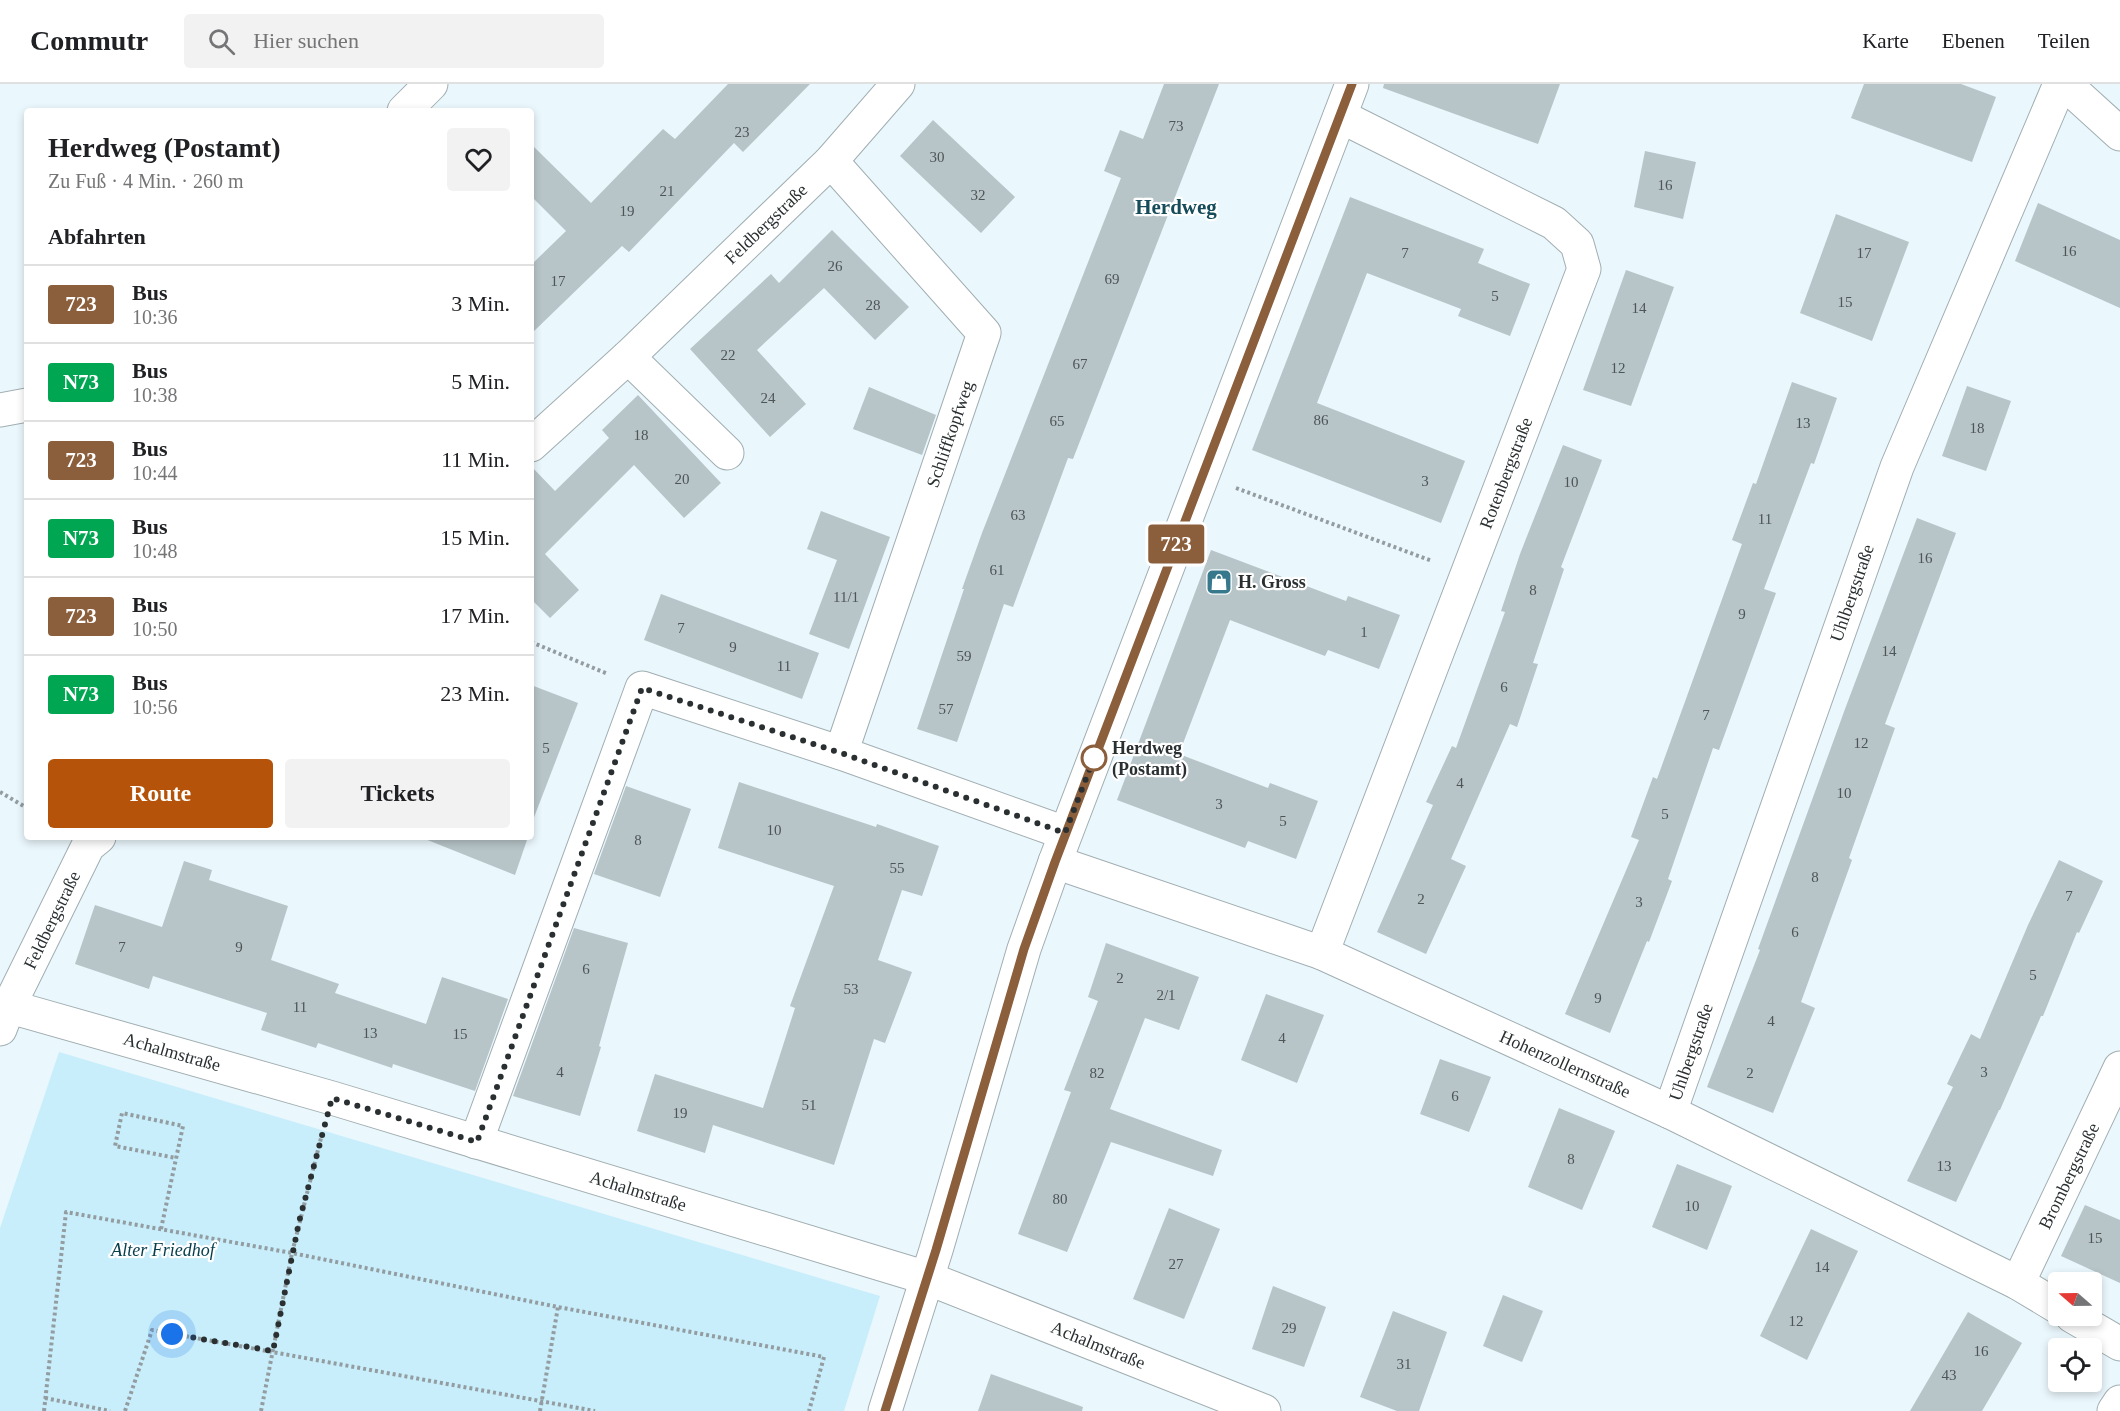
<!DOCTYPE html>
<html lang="de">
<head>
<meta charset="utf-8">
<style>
  :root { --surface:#fff; --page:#f2f2f2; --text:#202124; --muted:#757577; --line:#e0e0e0; --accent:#b45309 }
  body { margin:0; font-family:Georgia,serif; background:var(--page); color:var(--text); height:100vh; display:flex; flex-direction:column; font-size:22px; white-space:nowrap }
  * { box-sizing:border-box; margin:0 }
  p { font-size:20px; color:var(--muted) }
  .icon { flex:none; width:33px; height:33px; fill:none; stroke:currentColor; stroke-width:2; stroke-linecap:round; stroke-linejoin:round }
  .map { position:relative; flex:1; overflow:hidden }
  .details { position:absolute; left:24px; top:24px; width:510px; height:732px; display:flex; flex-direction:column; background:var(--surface); border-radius:6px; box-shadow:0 3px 9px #0003 }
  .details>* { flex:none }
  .badge { padding:0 12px; border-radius:4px; font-size:21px; line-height:39px }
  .needle { width:39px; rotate:290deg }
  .fabs { position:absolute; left:2048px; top:1188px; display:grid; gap:12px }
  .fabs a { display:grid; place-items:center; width:54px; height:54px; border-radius:6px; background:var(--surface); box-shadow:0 3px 9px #0003; font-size:30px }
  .you { position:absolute; width:30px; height:30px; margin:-15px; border:4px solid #fff; border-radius:50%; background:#1a73e8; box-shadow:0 0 0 9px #1a73e833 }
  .map>.badge { position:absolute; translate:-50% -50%; box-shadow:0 0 0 3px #fff }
  h2 { padding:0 24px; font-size:22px; line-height:54px }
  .round { display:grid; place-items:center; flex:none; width:63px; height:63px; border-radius:6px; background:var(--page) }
  .headline { display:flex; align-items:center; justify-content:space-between; height:102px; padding:0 24px }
  h1 { font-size:28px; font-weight:700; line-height:45px }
  .action { display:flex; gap:12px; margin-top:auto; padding:12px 24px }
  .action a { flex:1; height:69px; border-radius:6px; background:var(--accent); color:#fff; font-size:24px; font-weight:700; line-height:69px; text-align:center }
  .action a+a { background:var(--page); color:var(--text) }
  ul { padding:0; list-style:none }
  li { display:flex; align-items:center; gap:18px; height:78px; padding:0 24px; border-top:2px solid var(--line) }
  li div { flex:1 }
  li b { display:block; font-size:22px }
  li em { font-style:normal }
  li .badge { min-width:66px; font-weight:700; text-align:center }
  header { display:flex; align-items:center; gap:36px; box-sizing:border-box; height:84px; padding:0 30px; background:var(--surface); border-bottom:2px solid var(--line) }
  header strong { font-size:28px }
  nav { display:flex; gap:33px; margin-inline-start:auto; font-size:21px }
  .search { width:420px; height:54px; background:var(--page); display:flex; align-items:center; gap:15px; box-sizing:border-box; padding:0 21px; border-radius:6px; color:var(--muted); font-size:22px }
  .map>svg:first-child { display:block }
  .green { fill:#c8eefb }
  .building { fill:#b7c4c8 }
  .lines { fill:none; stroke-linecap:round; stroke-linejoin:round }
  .minor-casing { stroke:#a1aeb2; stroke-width:35 }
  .tertiary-casing { stroke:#a1aeb2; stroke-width:35 }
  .path { stroke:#939da1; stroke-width:4; stroke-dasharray:3 3; stroke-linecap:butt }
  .minor { stroke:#fff; stroke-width:33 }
  .tertiary { stroke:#fff; stroke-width:33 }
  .line-casing { stroke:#fff; stroke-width:14 }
  .line { stroke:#8b5e3c; stroke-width:9 }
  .walk { stroke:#2a3031; stroke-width:6; stroke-dasharray:0 10.8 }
  .stop-dot { fill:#fff; stroke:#8b5e3c; stroke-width:3 }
  .labels { text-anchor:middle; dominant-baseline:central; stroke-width:4.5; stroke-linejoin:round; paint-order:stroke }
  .number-label { font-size:15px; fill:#4d5557 }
  .street-label { font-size:18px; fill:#2a3031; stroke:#fff }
  .poi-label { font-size:18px; font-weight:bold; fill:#2a3031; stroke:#fff; text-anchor:start }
  .stop-label { font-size:18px; font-weight:bold; fill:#2a3031; stroke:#fff; text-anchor:start }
  .park-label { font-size:18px; font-style:italic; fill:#063e4c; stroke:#fff }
  .quarter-label { font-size:21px; font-weight:bold; fill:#164b5a; stroke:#fff }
</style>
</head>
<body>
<header>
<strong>Commutr</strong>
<div class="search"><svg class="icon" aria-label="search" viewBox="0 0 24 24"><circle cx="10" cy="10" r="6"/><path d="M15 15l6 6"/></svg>Hier suchen</div>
<nav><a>Karte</a><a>Ebenen</a><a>Teilen</a></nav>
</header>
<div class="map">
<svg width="2120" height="1327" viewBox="0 0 2120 1327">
  <rect width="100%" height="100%" fill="#eaf7fc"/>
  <polygon class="green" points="59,968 880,1212 844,1327 0,1327 0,1144"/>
  <g class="building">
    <polygon points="728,0 810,0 743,68 734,59 629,168 622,162 531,250 531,181 566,147 531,112 531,60 591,119 663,45 675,55"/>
    <polygon points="1164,0 1219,0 1073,375 1068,374 1013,523 1004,520 957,658 917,645 964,505 962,505 982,449 1121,94 1104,87 1120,46 1143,55"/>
    <polygon points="1384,0 1560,0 1538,60 1383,4"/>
    <polygon points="1864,0 1961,0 1996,13 1972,78 1851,34"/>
    <polygon points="933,36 1015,113 981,149 900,72"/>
    <polygon points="1645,67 1696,78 1683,135 1634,123"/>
    <polygon points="1350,113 1484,165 1478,179 1530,200 1510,252 1458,232 1461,225 1367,189 1317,319 1465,377 1441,439 1252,366"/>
    <polygon points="2038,119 2120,156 2120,224 2015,177"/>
    <polygon points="1836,130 1909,158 1872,257 1800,229"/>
    <polygon points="832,146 909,223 875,256 824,204 757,266 806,320 770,353 690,265 771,190 779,199"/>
    <polygon points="1626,186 1674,203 1631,322 1583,306"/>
    <polygon points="1792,298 1837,314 1814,380 1811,379 1764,505 1776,509 1719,666 1713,664 1668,795 1672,797 1649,858 1647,857 1610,949 1565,930 1639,756 1631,753 1653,693 1657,695 1742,460 1732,456 1753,399 1756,400"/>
    <polygon points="1967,302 2011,317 1986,387 1942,372"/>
    <polygon points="869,303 936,331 922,371 853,345"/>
    <polygon points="638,311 721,399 684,434 634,381 545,470 579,506 550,534 531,515 531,382 555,407 609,354 602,346"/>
    <polygon points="1563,361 1602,376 1561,483 1564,485 1533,579 1538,580 1517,643 1510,640 1451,775 1466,782 1426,870 1377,848 1433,721 1426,718 1452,662 1456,664 1505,528 1501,527 1520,470"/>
    <polygon points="821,427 890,453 849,565 809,550 837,476 807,465"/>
    <polygon points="1917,434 1956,449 1885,640 1895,644 1849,774 1852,776 1801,918 1815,924 1773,1029 1707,1003 1760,866 1758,865 1845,625"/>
    <polygon points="1211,466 1346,517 1348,512 1400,531 1379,585 1328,566 1325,572 1230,536 1179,670 1268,704 1270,699 1318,717 1296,775 1248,757 1245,764 1117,716"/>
    <polygon points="661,510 819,569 802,615 644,556"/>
    <polygon points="531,601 578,619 533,736 531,735"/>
    <polygon points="739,698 876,743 877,740 939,762 922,812 902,806 878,876 912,888 885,959 874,955 834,1081 713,1041 705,1069 637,1047 655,990 763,1024 795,924 790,922 834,802 718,764"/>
    <polygon points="626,702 691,725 660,813 594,790"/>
    <polygon points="426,753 528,753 515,791 425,755"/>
    <polygon points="2059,776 2103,797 2079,849 2077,848 2043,932 2041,932 2000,1026 1999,1026 1956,1118 1907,1097 1953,1003 1947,1000 1971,950 1980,955 2028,841"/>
    <polygon points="184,777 212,786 209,796 288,822 271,876 339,900 335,909 426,940 442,893 508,915 475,1007 393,980 392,984 318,959 316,964 261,946 267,929 153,892 149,905 75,880 95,821 162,843"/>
    <polygon points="574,844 628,859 599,962 601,963 580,1032 513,1012"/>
    <polygon points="1106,859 1199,893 1179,946 1145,934 1110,1025 1222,1066 1213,1092 1111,1058 1067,1168 1018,1150 1071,1008 1064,1006 1098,917 1088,913"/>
    <polygon points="1266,910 1324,931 1297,999 1241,976"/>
    <polygon points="1440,975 1491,993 1469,1048 1420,1030"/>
    <polygon points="1559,1024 1615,1047 1582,1126 1528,1103"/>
    <polygon points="1677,1080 1732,1102 1707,1166 1652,1143"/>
    <polygon points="2085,1121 2120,1136 2120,1199 2061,1172"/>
    <polygon points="1169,1124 1220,1145 1184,1235 1133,1215"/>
    <polygon points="1811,1145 1858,1167 1807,1276 1760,1252"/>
    <polygon points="1273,1202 1326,1223 1304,1283 1252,1265"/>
    <polygon points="1503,1211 1543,1227 1522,1278 1483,1262"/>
    <polygon points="1393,1227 1447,1248 1419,1327 1397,1327 1360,1313"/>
    <polygon points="1968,1228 2022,1259 1982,1327 1910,1327"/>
    <polygon points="991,1290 1083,1323 1082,1327 978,1327"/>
  </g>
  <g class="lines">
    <g class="minor-casing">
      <g id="minor">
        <polyline points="2065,0 2120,50"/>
        <polyline points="404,27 431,0"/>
        <polyline points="831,77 984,249 841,669"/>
        <polyline points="628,273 727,369"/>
        <polyline points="0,326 27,321"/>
        <polyline points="531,361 628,273 831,77 898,0"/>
        <polyline points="1055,778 1322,869 1670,1028 2018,1199 2058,1223"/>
        <polyline points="1322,869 1584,185 1577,160 1554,139 1340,32"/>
        <polyline points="0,920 332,1014 927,1194 1264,1327"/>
        <polyline points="0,945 9,922 88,762 99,753"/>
        <polyline points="1670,1028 1897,383 2060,0"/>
        <polyline points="476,1058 642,604 841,669 1065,749"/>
        <polyline points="2018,1199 2120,984"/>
        <polyline points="2072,1232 2120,1260"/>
      </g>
    </g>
    <g class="tertiary-casing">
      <g id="tertiary">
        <polyline points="885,1327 936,1166 1024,865 1055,778 1352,0"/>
        <polyline points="2114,1327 2120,1318"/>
      </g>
    </g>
    <g class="path">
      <polyline points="1236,404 1432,477"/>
      <polyline points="531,558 608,590"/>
      <polyline points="0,708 27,724"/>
      <polyline points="161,1145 183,1042 122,1029 115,1062 176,1074"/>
      <polyline points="45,1314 110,1327"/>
      <polyline points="44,1327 66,1128 292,1169 558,1223 824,1273 809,1327"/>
      <polyline points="125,1327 152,1246 595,1327"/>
      <polyline points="261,1327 292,1169 322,1050"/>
      <polyline points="540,1327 558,1223"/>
    </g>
    <use href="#minor" class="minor"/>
    <use href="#tertiary" class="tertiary"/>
  </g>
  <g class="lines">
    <g class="line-casing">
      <polyline id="line" points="885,1327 936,1166 1024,865 1055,778 1352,0"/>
    </g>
    <use href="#line" class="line"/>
    <polyline class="walk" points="172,1250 273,1267 299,1138 332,1014 477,1058 642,604 841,669 1065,749 1094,674"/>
  </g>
  <defs>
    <g id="shop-square" transform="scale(1.35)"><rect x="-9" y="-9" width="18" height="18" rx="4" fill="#38788c" stroke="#fff"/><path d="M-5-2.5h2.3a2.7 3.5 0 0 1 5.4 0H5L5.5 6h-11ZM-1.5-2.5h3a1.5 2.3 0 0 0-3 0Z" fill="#fff"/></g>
  </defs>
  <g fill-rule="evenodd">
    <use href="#shop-square" x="1219" y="498"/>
  </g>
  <circle class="stop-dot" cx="1094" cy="674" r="12"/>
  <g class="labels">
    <g class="number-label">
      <text x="1176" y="42">73</text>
      <text x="742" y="48">23</text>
      <text x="937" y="73">30</text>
      <text x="1665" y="101">16</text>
      <text x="667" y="107">21</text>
      <text x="978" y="111">32</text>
      <text x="627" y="127">19</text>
      <text x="2069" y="167">16</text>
      <text x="1405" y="169">7</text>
      <text x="1864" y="169">17</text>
      <text x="835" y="182">26</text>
      <text x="1112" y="195">69</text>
      <text x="558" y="197">17</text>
      <text x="1495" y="212">5</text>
      <text x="1845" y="218">15</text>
      <text x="873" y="221">28</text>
      <text x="1639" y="224">14</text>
      <text x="728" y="271">22</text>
      <text x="1080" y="280">67</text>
      <text x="1618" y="284">12</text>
      <text x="768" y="314">24</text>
      <text x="1321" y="336">86</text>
      <text x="1057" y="337">65</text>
      <text x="1803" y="339">13</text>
      <text x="1977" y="344">18</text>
      <text x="641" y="351">18</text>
      <text x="682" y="395">20</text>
      <text x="1425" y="397">3</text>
      <text x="1571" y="398">10</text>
      <text x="1018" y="431">63</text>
      <text x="1765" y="435">11</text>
      <text x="1925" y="474">16</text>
      <text x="997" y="486">61</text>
      <text x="1533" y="506">8</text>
      <text x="846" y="513">11/1</text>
      <text x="1742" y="530">9</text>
      <text x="681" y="544">7</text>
      <text x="1364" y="548">1</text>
      <text x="733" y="563">9</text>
      <text x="1889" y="567">14</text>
      <text x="964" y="572">59</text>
      <text x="784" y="582">11</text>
      <text x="1504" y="603">6</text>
      <text x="946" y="625">57</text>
      <text x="1706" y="631">7</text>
      <text x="1861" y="659">12</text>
      <text x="546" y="664">5</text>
      <text x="1460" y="699">4</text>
      <text x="1844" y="709">10</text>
      <text x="1219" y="720">3</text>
      <text x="1665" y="730">5</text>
      <text x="1283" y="737">5</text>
      <text x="774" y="746">10</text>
      <text x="638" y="756">8</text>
      <text x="897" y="784">55</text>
      <text x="1815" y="793">8</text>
      <text x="2069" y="812">7</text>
      <text x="1421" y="815">2</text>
      <text x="1639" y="818">3</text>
      <text x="1795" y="848">6</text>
      <text x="122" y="863">7</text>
      <text x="239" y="863">9</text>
      <text x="586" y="885">6</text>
      <text x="2033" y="891">5</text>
      <text x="1120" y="894">2</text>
      <text x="851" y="905">53</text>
      <text x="1166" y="911">2/1</text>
      <text x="1598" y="914">9</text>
      <text x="300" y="923">11</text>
      <text x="1771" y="937">4</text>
      <text x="370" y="949">13</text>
      <text x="460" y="950">15</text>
      <text x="1282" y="954">4</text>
      <text x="560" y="988">4</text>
      <text x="1984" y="988">3</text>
      <text x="1097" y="989">82</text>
      <text x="1750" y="989">2</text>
      <text x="1455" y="1012">6</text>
      <text x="809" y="1021">51</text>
      <text x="680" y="1029">19</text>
      <text x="1571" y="1075">8</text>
      <text x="1944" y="1082">13</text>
      <text x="1060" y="1115">80</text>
      <text x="1692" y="1122">10</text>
      <text x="2095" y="1154">15</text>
      <text x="1176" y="1180">27</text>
      <text x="1822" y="1183">14</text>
      <text x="1796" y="1237">12</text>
      <text x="1289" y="1244">29</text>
      <text x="1981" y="1267">16</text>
      <text x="1404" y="1280">31</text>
      <text x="1949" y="1291">43</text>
    </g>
    <g class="street-label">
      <text transform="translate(766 140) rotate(-44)">Feldbergstraße</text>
      <text transform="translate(950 350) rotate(-71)">Schliffkopfweg</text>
      <text transform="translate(1506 389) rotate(-69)">Rotenbergstraße</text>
      <text transform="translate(1852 509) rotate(-71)">Uhlbergstraße</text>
      <text transform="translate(52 836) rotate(-64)">Feldbergstraße</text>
      <text transform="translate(172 968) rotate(16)">Achalmstraße</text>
      <text transform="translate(1691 968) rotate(-71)">Uhlbergstraße</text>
      <text transform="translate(1565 980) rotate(24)">Hohenzollernstraße</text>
      <text transform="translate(2069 1092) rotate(-64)">Brombergstraße</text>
      <text transform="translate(638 1107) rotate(17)">Achalmstraße</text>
      <text transform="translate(1098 1261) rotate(22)">Achalmstraße</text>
    </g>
    <g class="poi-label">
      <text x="1238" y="498">H. Gross</text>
    </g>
    <g class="stop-label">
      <text x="1112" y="664">Herdweg<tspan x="1112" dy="21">(Postamt)</tspan></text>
    </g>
    <g class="park-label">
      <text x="163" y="1166">Alter Friedhof</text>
    </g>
    <g class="quarter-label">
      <text x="1176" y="123">Herdweg</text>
    </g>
  </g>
</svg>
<div class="fabs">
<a><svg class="needle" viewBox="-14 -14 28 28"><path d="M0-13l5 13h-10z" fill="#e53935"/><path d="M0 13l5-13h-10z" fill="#757577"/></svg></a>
<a><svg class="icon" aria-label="locate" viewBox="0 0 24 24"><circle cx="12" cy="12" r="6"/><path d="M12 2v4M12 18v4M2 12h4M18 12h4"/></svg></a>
</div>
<div class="you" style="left:172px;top:1250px"></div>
<b class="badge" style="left:1176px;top:460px;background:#8b5e3c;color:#fff">723</b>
<section class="details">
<div class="headline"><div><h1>Herdweg (Postamt)</h1><p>Zu Fuß · 4 Min. · 260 m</p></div><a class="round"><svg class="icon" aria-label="heart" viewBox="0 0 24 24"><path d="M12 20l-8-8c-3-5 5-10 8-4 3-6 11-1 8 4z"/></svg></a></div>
<h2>Abfahrten</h2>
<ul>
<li><span class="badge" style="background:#8b5e3c;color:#fff">723</span><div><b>Bus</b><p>10:36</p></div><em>3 Min.</em></li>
<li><span class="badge" style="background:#00a651;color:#fff">N73</span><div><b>Bus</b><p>10:38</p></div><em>5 Min.</em></li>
<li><span class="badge" style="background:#8b5e3c;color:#fff">723</span><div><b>Bus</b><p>10:44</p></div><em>11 Min.</em></li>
<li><span class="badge" style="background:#00a651;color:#fff">N73</span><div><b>Bus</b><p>10:48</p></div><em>15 Min.</em></li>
<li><span class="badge" style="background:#8b5e3c;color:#fff">723</span><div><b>Bus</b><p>10:50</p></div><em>17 Min.</em></li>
<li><span class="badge" style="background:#00a651;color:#fff">N73</span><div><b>Bus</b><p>10:56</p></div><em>23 Min.</em></li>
</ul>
<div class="action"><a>Route</a><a>Tickets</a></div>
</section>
</div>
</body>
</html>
